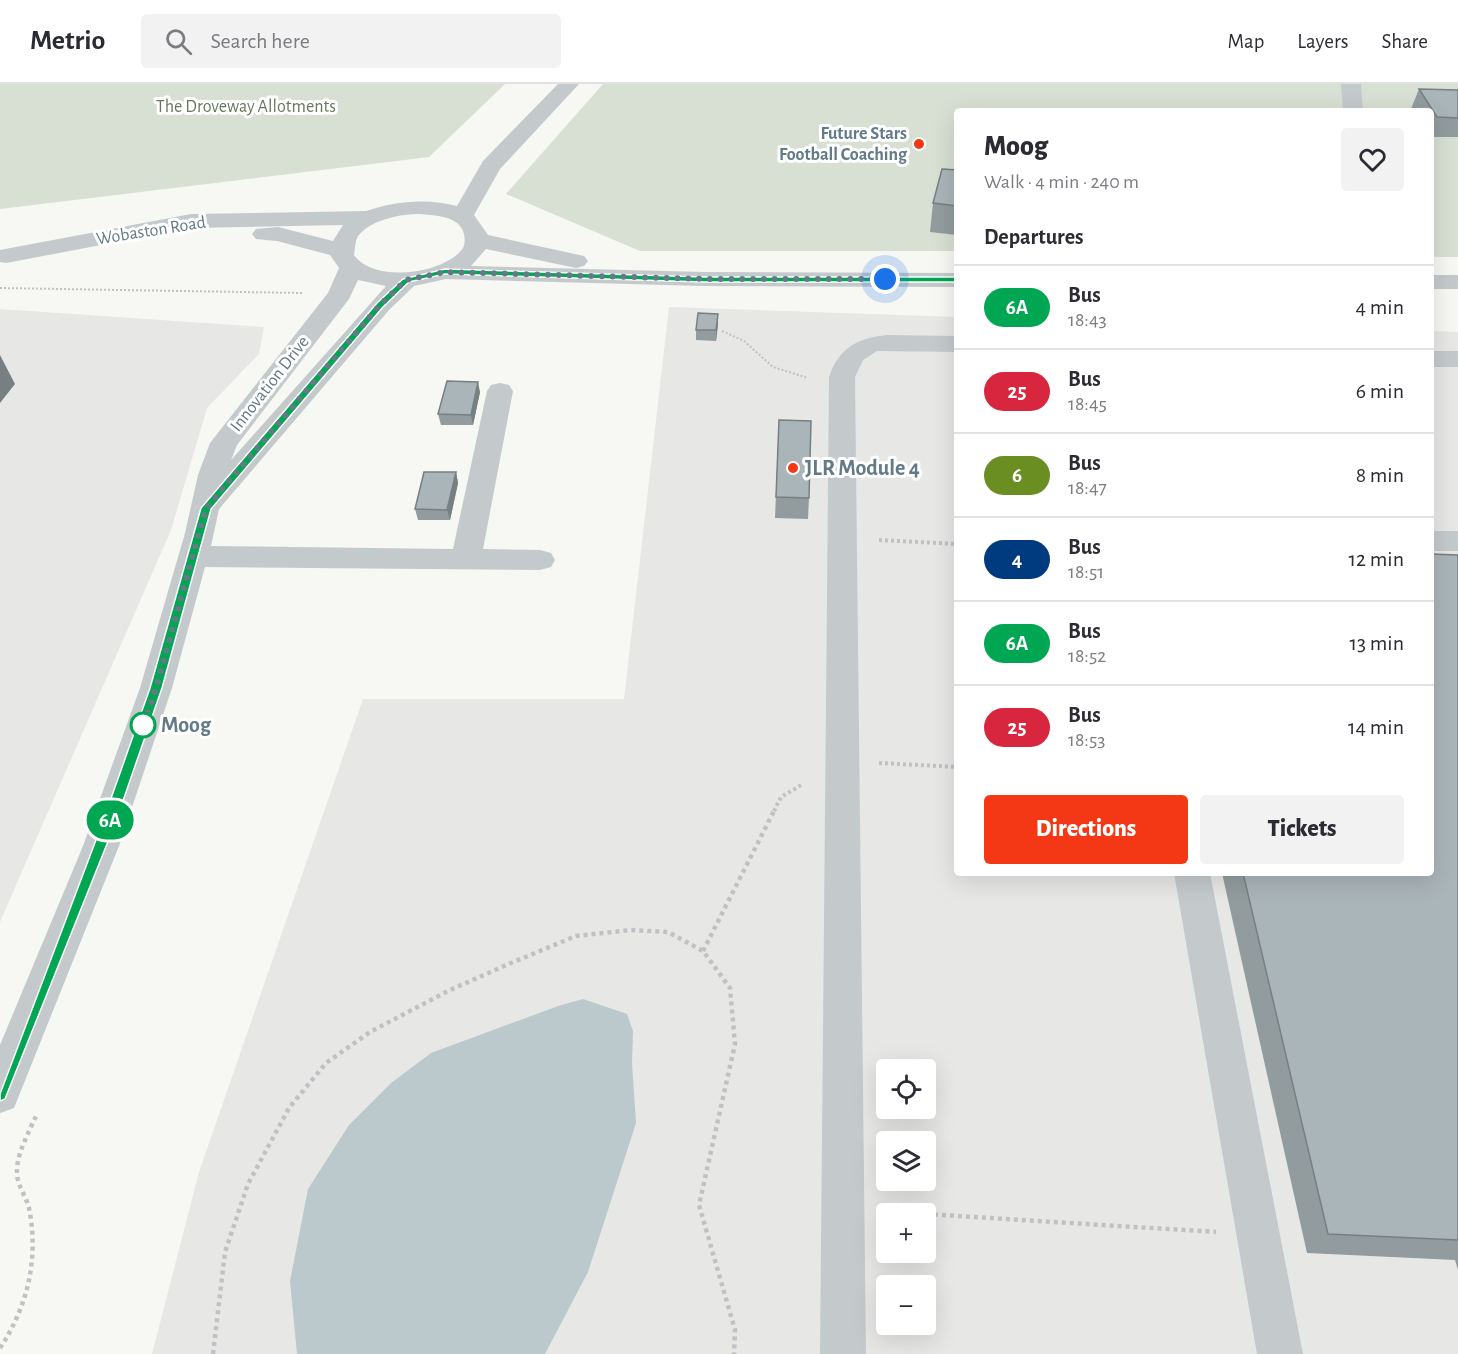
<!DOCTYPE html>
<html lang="en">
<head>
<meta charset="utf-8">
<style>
  :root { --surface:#fff; --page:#f2f2f3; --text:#2b2b33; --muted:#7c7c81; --line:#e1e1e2; --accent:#f43816 }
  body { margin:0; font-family:"Alegreya Sans",sans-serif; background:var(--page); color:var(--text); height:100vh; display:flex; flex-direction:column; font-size:22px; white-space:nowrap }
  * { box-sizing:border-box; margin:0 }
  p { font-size:20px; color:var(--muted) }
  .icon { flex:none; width:33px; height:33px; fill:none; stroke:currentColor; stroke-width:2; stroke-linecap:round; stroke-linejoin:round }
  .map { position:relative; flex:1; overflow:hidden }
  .drawer { position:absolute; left:954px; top:24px; width:480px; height:768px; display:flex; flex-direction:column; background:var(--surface); border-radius:6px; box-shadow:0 6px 24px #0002 }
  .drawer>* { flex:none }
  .badge { padding:0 12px; border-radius:20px; font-size:21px; line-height:39px }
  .fabs { position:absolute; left:876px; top:975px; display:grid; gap:12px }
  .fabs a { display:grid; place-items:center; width:60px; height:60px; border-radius:6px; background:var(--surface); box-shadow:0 6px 24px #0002; font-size:30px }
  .you { position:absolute; width:30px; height:30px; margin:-15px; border:4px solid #fff; border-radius:50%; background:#1a73e8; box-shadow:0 0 0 9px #1a73e833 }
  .map>.badge { position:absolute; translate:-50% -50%; box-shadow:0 0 0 3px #fff }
  h2 { padding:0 30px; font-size:22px; line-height:54px }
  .round { display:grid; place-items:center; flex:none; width:63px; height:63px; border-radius:6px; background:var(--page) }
  .overview { display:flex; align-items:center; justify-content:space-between; height:102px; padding:0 30px }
  h1 { font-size:28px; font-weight:800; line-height:45px }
  .primary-button { display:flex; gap:12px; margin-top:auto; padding:12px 30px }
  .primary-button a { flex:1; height:69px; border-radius:6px; background:var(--accent); color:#fff; font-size:24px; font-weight:800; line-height:69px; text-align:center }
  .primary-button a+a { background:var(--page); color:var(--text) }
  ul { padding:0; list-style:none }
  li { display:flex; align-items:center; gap:18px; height:84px; padding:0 30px; border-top:2px solid var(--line) }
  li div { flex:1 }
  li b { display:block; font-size:22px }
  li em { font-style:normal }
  li .badge { min-width:66px; font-weight:700; text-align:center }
  header { display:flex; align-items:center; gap:36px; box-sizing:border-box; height:84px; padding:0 30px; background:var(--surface); border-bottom:2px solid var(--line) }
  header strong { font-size:28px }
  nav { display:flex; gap:33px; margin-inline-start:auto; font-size:21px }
  .search { width:420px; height:54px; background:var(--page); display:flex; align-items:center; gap:15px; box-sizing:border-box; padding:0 21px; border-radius:6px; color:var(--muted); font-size:22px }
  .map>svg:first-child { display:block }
  .built { fill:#e7e8e6; fill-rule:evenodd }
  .green { fill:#d8dfd3 }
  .water { fill:#bbc9cd }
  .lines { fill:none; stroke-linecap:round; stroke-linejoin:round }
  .path-far2 { stroke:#bfc2c4; stroke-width:2; stroke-dasharray:2 2; stroke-linecap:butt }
  .path-far1 { stroke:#bfc2c4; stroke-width:4; stroke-dasharray:3 3; stroke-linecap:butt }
  .path { stroke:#bfc2c4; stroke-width:4.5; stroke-dasharray:4 4; stroke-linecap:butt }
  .minor { fill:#c4c9cc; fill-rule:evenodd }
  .wall { fill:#929c9f }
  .shaded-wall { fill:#777f82 }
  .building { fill:#aab5b9; stroke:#777f82; stroke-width:1.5 }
  .line { fill:#00a651; stroke:#fff; stroke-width:1.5 }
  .walk { stroke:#637a87; stroke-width:6; stroke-dasharray:0 10.8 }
  .poi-dot { fill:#f43816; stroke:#fff; stroke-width:2 }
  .stop-dot { fill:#fff; stroke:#00a651; stroke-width:3 }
  .labels { text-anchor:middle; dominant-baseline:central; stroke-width:6; stroke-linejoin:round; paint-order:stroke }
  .far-park-label { font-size:18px; fill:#66785e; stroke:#fff }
  .far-poi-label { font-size:18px; font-weight:bold; fill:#637a87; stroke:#fff; text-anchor:end }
  .far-street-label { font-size:18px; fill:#637a87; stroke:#fff }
  .poi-label { font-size:22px; font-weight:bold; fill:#637a87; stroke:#fff; text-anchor:start }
  .stop-label { font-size:22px; font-weight:bold; fill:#637a87; stroke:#fff; text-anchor:start }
</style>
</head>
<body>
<header>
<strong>Metrio</strong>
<div class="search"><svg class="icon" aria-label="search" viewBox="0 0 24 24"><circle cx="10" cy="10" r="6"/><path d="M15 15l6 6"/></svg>Search here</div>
<nav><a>Map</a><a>Layers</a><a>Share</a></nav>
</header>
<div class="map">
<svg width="1458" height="1270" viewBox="0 0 1458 1270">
  <rect width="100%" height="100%" fill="#f7f7f3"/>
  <g class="built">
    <path d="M669,223l288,10v556h474v-542l27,1v1022h-1306l47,-182 164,-473h261zM886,986h40v38h-40zM886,1058h40v38h-40zM886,1130h40v38h-40zM886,1202h40v38h-40z"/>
    <polygon points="0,225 264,243 259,270 207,324 171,446 0,838"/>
  </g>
  <g class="green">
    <polygon points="0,0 505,0 429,73 0,125"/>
    <polygon points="603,0 1458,0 1458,173 1431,173 1431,27 957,27 957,167 640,167 506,110"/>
  </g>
  <polygon class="water" points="583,915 627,930 633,947 632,979 636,1039 588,1188 545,1270 297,1270 290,1197 308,1105 349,1041 391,999 431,969 558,922"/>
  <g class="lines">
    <g class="path-far2">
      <polyline points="0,204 302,209"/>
      <polyline points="722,247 744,257 773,283 808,294"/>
    </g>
    <g class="path-far1">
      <polyline points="879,456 957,460"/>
      <polyline points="879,679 957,683"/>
      <polyline points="774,727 781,713 803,700"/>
    </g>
    <g class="path">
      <polyline points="703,867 775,725"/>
      <polyline points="885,1127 921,1130"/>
      <polyline points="926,1130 1216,1148"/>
      <path d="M0,1264c28,-42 39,-90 29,-140 -3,-12 -12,-23 -12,-35 -1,-18 12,-41 19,-57"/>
      <polyline points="213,1270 225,1168 248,1100 289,1024 326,979 370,948 448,907 511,879 576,852 631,846 668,848 703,867 730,904 735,960 699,1121 735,1246 734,1270"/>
    </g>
    <g class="minor">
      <path d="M558,0h21l-79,85 -26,46 14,20 96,21 4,5 -4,5 -8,2 -90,-19 -15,17 233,6 253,1v14l-253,-1 -258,-7 -32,7 -25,24 -170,199 -8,37 242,3 34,-158 4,-6 9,-2 9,2 4,6 -30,158 57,1 11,3 4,7 -4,7 -11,3 -335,-3 -33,121 -53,158 -105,262 -14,5v-68l83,-199 57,-158 45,-155 13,-58 12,-32 118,-150 11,-25 -9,-13 -53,-14 -21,-2 -4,-5 4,-5 22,-2 55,14 10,-16 -152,3 -185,35 -6,-1v-12l191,-36 175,-3c30,-10 59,-13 91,-5l26,-45zM416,130c16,1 44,1 48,20 1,5 1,10 -1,14 -19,27 -90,35 -109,7 1,-6 1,-14 4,-19 13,-16 39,-21 58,-22zM358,196l28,6 -155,174 6,-15 112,-146z"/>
      <polygon points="1341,0 1361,0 1363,27 1343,27"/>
      <rect x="1431" y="191" width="27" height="14"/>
      <path d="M887,251l70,1v16l-80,-1 -14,9 -8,17 11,977h-46l9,-977c10,-29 28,-39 58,-42z"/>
      <rect x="1431" y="267" width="27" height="16"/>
      <rect x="1431" y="447" width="27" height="20"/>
      <polygon points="1174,789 1210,789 1303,1270 1257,1270"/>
    </g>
  </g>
  <g class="wall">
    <polygon points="1419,5 1458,6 1458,53 1431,53 1431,27 1413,27 1411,25"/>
    <polygon points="957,86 957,151 930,148 933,119"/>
    <polygon points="718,240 716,257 696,256 696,246"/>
    <polygon points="480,308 473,341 441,341 438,330"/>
    <polygon points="779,336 809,414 808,435 775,434"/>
    <polygon points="456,388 458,399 450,436 418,436 415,425"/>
    <polygon points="1458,471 1458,1186 1455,1176 1307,1169 1222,789 1431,789"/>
  </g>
  <g class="shaded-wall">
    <polygon points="718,230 718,240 716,257 716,246"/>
    <polygon points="0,271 15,300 0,319"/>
    <polygon points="478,298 480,308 473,341 471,331"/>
    <polygon points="456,388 458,399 450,436 447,426"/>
  </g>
  <g class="building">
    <polygon points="1419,5 1458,6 1458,34 1437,33"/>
    <polygon points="942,85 957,86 957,122 933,119"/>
    <polygon points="698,229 718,230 716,246 696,246"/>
    <polygon points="447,297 478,298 471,331 438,330"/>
    <polygon points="779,336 811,337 809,414 776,413"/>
    <polygon points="424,388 456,388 447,426 415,425"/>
    <polygon points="1431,470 1458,471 1458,1156 1328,1150 1243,789 1431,789"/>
  </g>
  <polygon class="line" points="445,185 704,193 957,193 961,195 957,198 704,198 445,190 409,198 383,223 211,425 162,604 115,740 5,1015 0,1017 0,1010 102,740 150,604 201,424 377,219 403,195"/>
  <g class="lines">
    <polyline class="walk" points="143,641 140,650 156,604 206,424 380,221 406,196 445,188 704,195 885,195"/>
  </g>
  <g class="poi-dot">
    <circle cx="919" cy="60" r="6"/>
    <circle cx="793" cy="384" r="6"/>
  </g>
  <circle class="stop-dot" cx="143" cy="641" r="12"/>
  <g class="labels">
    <g class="far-park-label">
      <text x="246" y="23">The Droveway Allotments</text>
    </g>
    <g class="far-poi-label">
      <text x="907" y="50">Future Stars<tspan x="907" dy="21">Football Coaching</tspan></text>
    </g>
    <g class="far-street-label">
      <text transform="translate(151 147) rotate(-9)">Wobaston Road</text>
      <text transform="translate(270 300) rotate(-52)">Innovation Drive</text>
    </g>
    <g class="poi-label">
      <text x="805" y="384">JLR Module 4</text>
    </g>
    <g class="stop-label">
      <text x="161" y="641">Moog</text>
    </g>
  </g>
</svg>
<div class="fabs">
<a><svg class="icon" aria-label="locate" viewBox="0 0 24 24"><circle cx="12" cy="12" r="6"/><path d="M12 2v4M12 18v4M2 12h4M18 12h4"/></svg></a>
<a><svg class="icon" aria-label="layers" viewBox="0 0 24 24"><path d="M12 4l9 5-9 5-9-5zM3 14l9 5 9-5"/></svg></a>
<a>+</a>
<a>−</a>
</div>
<div class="you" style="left:885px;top:195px"></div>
<b class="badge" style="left:110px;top:736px;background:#00a651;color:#fff">6A</b>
<section class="drawer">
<div class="overview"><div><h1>Moog</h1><p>Walk · 4 min · 240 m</p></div><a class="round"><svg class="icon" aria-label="heart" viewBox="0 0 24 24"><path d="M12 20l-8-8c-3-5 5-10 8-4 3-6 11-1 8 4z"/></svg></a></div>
<h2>Departures</h2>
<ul>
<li><span class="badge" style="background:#00a651;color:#fff">6A</span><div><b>Bus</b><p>18:43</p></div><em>4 min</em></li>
<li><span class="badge" style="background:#d7263d;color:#fff">25</span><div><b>Bus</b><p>18:45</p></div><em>6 min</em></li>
<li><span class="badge" style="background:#6b8e23;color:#fff">6</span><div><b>Bus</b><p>18:47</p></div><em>8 min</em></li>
<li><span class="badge" style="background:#003b80;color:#fff">4</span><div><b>Bus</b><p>18:51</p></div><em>12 min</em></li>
<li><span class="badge" style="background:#00a651;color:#fff">6A</span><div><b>Bus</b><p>18:52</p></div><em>13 min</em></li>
<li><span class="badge" style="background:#d7263d;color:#fff">25</span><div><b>Bus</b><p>18:53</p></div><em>14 min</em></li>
</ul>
<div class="primary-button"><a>Directions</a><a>Tickets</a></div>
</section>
</div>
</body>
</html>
